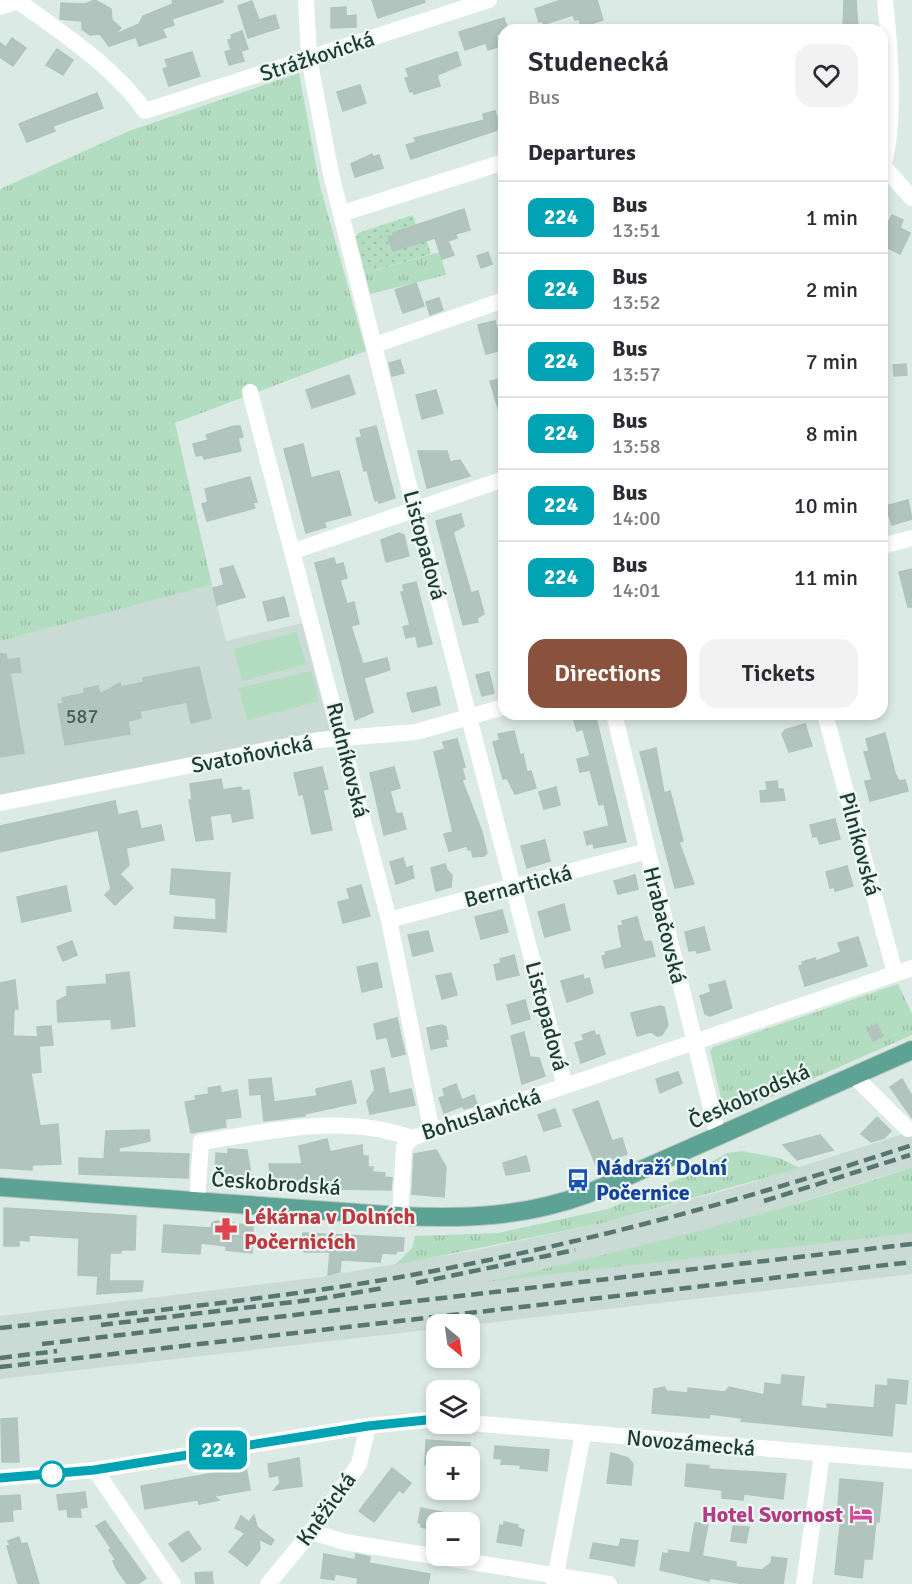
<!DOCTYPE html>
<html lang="en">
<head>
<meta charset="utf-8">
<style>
  :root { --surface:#fff; --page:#f2f2f3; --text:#2b2b33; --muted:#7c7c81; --line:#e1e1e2; --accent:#8a513c }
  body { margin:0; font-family:Signika,sans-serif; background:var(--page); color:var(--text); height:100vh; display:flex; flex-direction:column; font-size:22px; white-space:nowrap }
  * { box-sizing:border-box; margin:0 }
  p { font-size:20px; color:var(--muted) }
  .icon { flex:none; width:33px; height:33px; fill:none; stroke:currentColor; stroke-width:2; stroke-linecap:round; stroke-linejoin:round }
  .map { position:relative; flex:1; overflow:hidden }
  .sheet { position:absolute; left:498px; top:24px; width:390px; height:696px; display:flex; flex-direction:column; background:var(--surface); border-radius:18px; box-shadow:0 3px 9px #0003 }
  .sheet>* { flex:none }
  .badge { padding:0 12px; border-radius:9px; font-size:21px; line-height:39px }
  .needle { width:39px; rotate:151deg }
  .buttons { position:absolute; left:426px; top:1314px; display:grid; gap:12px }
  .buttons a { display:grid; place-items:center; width:54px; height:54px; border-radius:12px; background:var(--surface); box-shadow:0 3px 9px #0003; font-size:30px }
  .map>.badge { position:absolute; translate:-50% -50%; box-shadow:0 0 0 3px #fff }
  h2 { padding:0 30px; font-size:22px; line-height:54px }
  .round { display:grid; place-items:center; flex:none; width:63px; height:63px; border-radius:18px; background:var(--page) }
  .summary { display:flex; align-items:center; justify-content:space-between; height:102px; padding:0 30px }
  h1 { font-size:28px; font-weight:600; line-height:45px }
  .cta { display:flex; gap:12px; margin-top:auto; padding:12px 30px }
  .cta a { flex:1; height:69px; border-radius:18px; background:var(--accent); color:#fff; font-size:24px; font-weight:600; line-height:69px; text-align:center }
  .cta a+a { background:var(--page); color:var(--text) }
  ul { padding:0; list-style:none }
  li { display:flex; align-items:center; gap:18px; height:72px; padding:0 30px; border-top:2px solid var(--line) }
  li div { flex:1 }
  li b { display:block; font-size:22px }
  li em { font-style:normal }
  li .badge { min-width:66px; font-weight:700; text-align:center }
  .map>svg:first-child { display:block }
  .built { fill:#cadad4 }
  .grass { fill:url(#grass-tufts) }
  .park { fill:#b3ddc1 }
  .garden { fill:url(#garden-dots) }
  .building { fill:#b1c5be; stroke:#aec4bc; stroke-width:1.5 }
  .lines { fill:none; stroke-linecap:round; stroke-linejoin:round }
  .primary-casing { stroke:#bbc4c2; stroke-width:20 }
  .street { stroke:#fff; stroke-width:16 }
  .primary { stroke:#5da395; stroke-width:18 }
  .rail { stroke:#577670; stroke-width:4.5; stroke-dasharray:12 6; stroke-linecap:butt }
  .line-casing { stroke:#fff; stroke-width:14 }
  .line { stroke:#00a3b4; stroke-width:9 }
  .stop-dot { fill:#fff; stroke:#00a3b4; stroke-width:3 }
  .labels { text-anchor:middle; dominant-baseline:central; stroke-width:4.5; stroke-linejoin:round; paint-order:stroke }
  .number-label { font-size:20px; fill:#425d56 }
  .street-label { font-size:22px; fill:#1d3a34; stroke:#ecf7f2 }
  .transit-label { font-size:22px; font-weight:bold; fill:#164399; stroke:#ecf7f2; text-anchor:start }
  .health-label { font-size:22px; font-weight:bold; fill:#be3a42; stroke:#ecf7f2; text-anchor:start }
  .hotel-label { font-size:22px; font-weight:bold; fill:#b23c85; stroke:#ecf7f2; text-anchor:end }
</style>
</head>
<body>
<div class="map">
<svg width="912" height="1584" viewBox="0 0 912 1584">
  <defs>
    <pattern id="grass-tufts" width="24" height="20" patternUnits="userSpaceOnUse" patternTransform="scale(1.5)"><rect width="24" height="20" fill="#b3ddc1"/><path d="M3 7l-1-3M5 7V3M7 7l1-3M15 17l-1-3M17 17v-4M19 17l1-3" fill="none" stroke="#9abea6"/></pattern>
    <pattern id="garden-dots" width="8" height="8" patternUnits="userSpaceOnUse" patternTransform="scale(1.5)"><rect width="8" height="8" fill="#b3ddc1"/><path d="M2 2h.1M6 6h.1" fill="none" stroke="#9abea6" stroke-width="1.8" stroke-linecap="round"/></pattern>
  </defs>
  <rect width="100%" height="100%" fill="#dceae5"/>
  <g class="built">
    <polygon points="212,585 226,641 302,623 330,732 0,798 0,641"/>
    <polygon points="912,1131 912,1167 744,1220 611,1254 494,1280 912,1232 912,1274 470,1325 436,1324 436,1329 0,1379 0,1316 314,1278 477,1250 603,1223 734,1188"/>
  </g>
  <g class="grass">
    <polygon points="299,73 320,186 366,351 175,423 212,585 0,641 0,189 129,131"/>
    <polygon points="440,252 446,275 370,294 365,273"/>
    <polygon points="898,984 912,1014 912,1035 737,1112 723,1107 710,1051 713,1047"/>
    <polygon points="742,1151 779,1158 800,1168 603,1223 395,1265 412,1248 415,1236 498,1233 608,1209 692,1173 727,1153"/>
    <path d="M912,1167v66l-427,49c144,-32 287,-67 427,-115z"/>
  </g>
  <g class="park">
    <polygon points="297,632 306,664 242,681 234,649"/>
    <polygon points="311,671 319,701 247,720 239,688"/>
  </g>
  <polygon class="garden" points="413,215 416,225 388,237 393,251 426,239 431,254 365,273 356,239 358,233"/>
  <g class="building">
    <polygon points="95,0 111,9 112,20 121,28 114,35 139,24 143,16 173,4 172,0 223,0 223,2 172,19 174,25 162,29 166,37 139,46 136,37 109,46 100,34 90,35 82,29 82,21 60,19 61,3 85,4"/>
    <polygon points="372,0 424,0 425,2 378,18"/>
    <polygon points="561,0 597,0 603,20 581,27 579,19 575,20 573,15 544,24 542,21 539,22 535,9"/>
    <polygon points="844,0 856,0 858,30 843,30"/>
    <polygon points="252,1 259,20 275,15 279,28 248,38 238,6"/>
    <polygon points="346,7 346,16 356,15 356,27 331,28 331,8"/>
    <polygon points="504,18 508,30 496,35 500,46 488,50 486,43 465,50 459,32"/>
    <polygon points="242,31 248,49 241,51 244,61 229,65 225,52 231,50 228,40 232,39 231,35"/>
    <polygon points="12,38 26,48 13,66 0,57 0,43 6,47"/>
    <polygon points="57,49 73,60 63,75 46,65"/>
    <polygon points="192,52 200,76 169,86 163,69 168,67 165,60"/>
    <polygon points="457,52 461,65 437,75 440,86 414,94 413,91 410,92 405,78 409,77 406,69"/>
    <polygon points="360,85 366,103 343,111 337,92"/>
    <polygon points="97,93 103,108 53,126 55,131 27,142 19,124"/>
    <polygon points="495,111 500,129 411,159 406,145 416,142 414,138 484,120 483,114"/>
    <polygon points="372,154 373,157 379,155 383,168 355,177 351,164"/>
    <polygon points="464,209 470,230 456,234 457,238 448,241 454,255 442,259 435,238 393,251 388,237 394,235 393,233"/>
    <polygon points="892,215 903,220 900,228 910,233 900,254 882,245 882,235"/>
    <polygon points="488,252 492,264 481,268 477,256"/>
    <polygon points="416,283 424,306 403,313 395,290"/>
    <polygon points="439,298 443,310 430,315 426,302"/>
    <polygon points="495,321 502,350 486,354 478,325"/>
    <polygon points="400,360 404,373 392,376 389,363"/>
    <polygon points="906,364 907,375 894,376 893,365"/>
    <polygon points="349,375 355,394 312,408 306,390"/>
    <polygon points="504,378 504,417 501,418 490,381"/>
    <polygon points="436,390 443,413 422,419 416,395"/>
    <polygon points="234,426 240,426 243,437 238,438 241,451 204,459 203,455 196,456 193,444 208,440 206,435"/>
    <polygon points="376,426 395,498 379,503 378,500 375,501 367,470 364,471 356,438 362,437 360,430"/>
    <polygon points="303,444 311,478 339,471 351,515 324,522 326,527 306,533 284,449"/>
    <polygon points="418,451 447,451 450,462 460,460 470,476 427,488"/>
    <polygon points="250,477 257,502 253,503 255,508 207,521 202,504 208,502 205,489"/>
    <polygon points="908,500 912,519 892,525 886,506"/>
    <polygon points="461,514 464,526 453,532 471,593 478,591 484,614 477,618 478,622 463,625 436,521"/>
    <polygon points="399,533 404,535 409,556 386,562 381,540"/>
    <polygon points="334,558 336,565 343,563 347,578 340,580 347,604 354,602 359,624 351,626 363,664 387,658 390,670 364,678 373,712 355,720 315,563"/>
    <polygon points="233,566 245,597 217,605 213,588 224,585 220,569"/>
    <polygon points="912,569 912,607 908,607 899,572"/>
    <polygon points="416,582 432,644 418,647 416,636 406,638 403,627 410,625 401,592 404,592 403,585"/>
    <polygon points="284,597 289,616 268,621 263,602"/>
    <polygon points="0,654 6,654 7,660 19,658 21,672 10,673 24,753 0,757"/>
    <polygon points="199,667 211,718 191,723 187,702 140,711 141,718 128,721 130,734 65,745 58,704 63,704 62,698 85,693 84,689 98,686 100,694 120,683 121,687 144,682 143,678"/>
    <polygon points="489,672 494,693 482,696 476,675"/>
    <polygon points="436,687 440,705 412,712 407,693"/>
    <polygon points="572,714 595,714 626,842 594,848 593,843 587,845 584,832 609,826 604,804 599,805 590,770 580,772 577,759 590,756 583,729 577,731"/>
    <polygon points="805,724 812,746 789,752 782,734 785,730"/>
    <polygon points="514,731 520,755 523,754 527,772 531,771 536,788 515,794 507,778 503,779 493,742 500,740 498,734"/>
    <polygon points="885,733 895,773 899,781 905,780 908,791 870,801 865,781 872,780 864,752 869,751 866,739"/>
    <polygon points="457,739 465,767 462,768 465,779 462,780 482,832 487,853 484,856 473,857 471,849 468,850 467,846 449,851 444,834 453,832 434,752 445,749 443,742"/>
    <polygon points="656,748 664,793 670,791 683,841 679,842 694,884 675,888 640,752"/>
    <polygon points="322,767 328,789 323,790 332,830 312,834 303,794 299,795 294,773"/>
    <polygon points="394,767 400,788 390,791 396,814 402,813 406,829 384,835 370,773"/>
    <polygon points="221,779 223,790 241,787 242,791 249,790 253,818 233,822 231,813 210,816 213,839 196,841 189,800 192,800 190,784"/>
    <polygon points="777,781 778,789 783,789 785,800 761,802 760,791 767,790 766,782"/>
    <polygon points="556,787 560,805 544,809 539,792"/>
    <polygon points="115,801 118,815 137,811 141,829 161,825 164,840 126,848 129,865 120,874 133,888 115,905 105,895 111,889 98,830 0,852 0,826"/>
    <polygon points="835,819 840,839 820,844 817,836 813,837 810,825"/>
    <polygon points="545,840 550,861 527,868 521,846"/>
    <polygon points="403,858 406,868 412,866 414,878 396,884 390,862"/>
    <polygon points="445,864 447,870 452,875 451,887 436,891 431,868"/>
    <polygon points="847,866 853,886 835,891 834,887 830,888 826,872"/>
    <polygon points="172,869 230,873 226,932 174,928 175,917 216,920 216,898 170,894"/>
    <polygon points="635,875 638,889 618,894 614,881"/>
    <polygon points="361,885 370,916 343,923 338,902 350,899 347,889"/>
    <polygon points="66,886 71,911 22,922 17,897"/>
    <polygon points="564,904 570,930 545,937 538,912"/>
    <polygon points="502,910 508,932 481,939 475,917"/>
    <polygon points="637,917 644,942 651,941 655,956 605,968 602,956 606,955 605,952 622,948 618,926 623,925 622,921"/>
    <polygon points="704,927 710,950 697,953 696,950 689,951 685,932"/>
    <polygon points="428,931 433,951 413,956 408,935"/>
    <polygon points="858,937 867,966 805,986 799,966 803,965 802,962 815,958 816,961 841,952 838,943"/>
    <polygon points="72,941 77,955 63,961 57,947"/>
    <polygon points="514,955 519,975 497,980 494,965 501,963 500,959"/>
    <polygon points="377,963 382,987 362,992 357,967"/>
    <polygon points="129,972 135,1026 112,1029 111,1019 58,1022 57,1001 67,996 67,987 107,984 106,975"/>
    <polygon points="451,973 457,995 442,999 436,976"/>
    <polygon points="583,975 584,980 589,978 593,993 567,1002 561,981"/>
    <polygon points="15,980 18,1009 14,1009 13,1036 38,1037 37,1027 51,1026 53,1045 39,1046 41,1072 31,1073 40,1126 58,1124 61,1164 32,1165 32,1170 0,1168 0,983"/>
    <polygon points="725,981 732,1008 710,1016 705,1014 700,996 711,992 709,985"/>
    <polygon points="525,1000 530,1019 512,1024 507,1005"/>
    <polygon points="660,1006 664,1007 668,1025 662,1035 657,1036 651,1032 637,1036 631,1013"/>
    <polygon points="397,1018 405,1054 392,1057 387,1037 377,1039 374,1024"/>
    <polygon points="877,1024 883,1036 873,1041 867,1029"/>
    <polygon points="442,1025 446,1027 448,1039 445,1039 447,1046 431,1049 427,1028"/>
    <polygon points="594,1031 596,1036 599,1035 605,1054 581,1063 575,1043 584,1040 582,1035"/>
    <polygon points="524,1032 530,1057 539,1058 545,1076 522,1084 511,1036"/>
    <polygon points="384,1068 389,1094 411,1089 415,1105 370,1114 367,1101 375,1090 371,1071"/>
    <polygon points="678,1072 682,1083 660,1093 656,1079"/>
    <polygon points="271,1078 274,1102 317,1096 316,1089 351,1081 356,1103 304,1114 305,1116 264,1121 261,1094 250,1095 249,1080"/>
    <polygon points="902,1079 912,1096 912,1118 890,1087"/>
    <polygon points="456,1084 462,1100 474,1095 477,1105 464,1109 463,1106 444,1113 439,1098 445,1096 443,1089"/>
    <polygon points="220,1086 221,1093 237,1090 241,1117 225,1119 226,1127 191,1133 185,1102 196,1100 195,1096 209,1094 208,1088"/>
    <polygon points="598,1101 612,1141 622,1138 627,1154 596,1165 573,1110"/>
    <polygon points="555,1109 561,1126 544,1131 538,1115"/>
    <polygon points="877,1117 891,1131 884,1138 871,1142 861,1134"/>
    <polygon points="149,1130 150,1141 119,1148 119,1152 189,1154 188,1178 79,1174 79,1158 104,1159 106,1131"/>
    <polygon points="820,1135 833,1150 797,1160 783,1145"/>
    <polygon points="327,1139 330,1152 362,1145 363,1156 368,1156 368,1167 373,1167 372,1172 385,1173 384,1177 392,1178 391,1190 338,1189 271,1184 269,1164 302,1164 299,1146"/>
    <polygon points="228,1149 247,1150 252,1182 227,1181 228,1176 215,1175 216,1153 228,1154"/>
    <polygon points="436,1150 446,1167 444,1197 412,1194 414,1154"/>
    <polygon points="526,1156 530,1171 506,1175 503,1163"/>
    <polygon points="4,1208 136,1216 135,1250 121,1250 121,1253 110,1253 109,1281 143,1281 142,1291 97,1294 98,1276 78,1275 79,1238 29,1235 29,1241 19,1240 19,1246 4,1246"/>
    <polygon points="216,1221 253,1226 252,1253 226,1250 226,1246 201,1243 200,1254 162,1252 164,1225 211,1228 212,1223"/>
    <polygon points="303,1233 404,1238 403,1251 396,1251 396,1254 382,1253 380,1262 341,1260 340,1272 328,1275 330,1252 304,1252 304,1247 301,1247"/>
    <polygon points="782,1375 804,1377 801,1406 827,1409 827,1404 874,1408 876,1385 888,1386 888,1379 908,1381 906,1404 895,1403 892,1436 741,1421 742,1418 710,1414 709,1418 652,1413 654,1389 664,1387 667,1391 688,1393 688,1388 725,1392 729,1387 764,1395 765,1383 781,1385"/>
    <polygon points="17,1418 19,1462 2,1462 1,1419"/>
    <polygon points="426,1440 470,1443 469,1456 431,1456 425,1464"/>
    <polygon points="495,1446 549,1450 547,1471 520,1468 521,1465 501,1464 502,1459 494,1458"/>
    <polygon points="611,1453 628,1458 633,1464 631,1485 607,1483"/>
    <polygon points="299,1458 302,1486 274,1490 280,1483 279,1475 270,1477 268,1464"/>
    <polygon points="687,1464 709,1466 708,1469 786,1474 783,1499 744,1494 743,1500 722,1498 722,1490 685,1486"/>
    <polygon points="246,1467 250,1490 214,1496 219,1500 199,1504 198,1500 191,1501 145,1509 141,1486"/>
    <polygon points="392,1468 411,1483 403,1493 399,1490 374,1522 359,1511"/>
    <polygon points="840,1479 883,1483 879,1522 876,1521 872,1559 864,1559 862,1578 835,1574 842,1507 838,1506"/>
    <polygon points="85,1492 87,1507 80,1508 81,1517 68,1517 67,1509 59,1510 57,1495"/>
    <polygon points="20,1495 21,1509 12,1510 13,1521 0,1522 0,1496"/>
    <polygon points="421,1508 467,1517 466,1522 436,1522 436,1531 421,1527 421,1523 418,1523"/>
    <polygon points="254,1515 257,1527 274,1540 271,1545 259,1539 260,1549 247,1566 229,1552 245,1533 235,1528 241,1516 249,1522"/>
    <polygon points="105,1521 146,1578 138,1584 127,1584 116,1568 113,1561 116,1560 109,1550 111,1548 96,1526"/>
    <polygon points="504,1522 518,1525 518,1528 524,1530 521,1546 497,1542 500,1525 504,1526"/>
    <polygon points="695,1523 708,1524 702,1556 736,1562 736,1567 762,1570 771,1563 772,1557 787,1559 783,1584 744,1584 710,1578 709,1581 660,1570 663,1553 668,1554 669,1550 690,1553"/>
    <polygon points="733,1526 749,1527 746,1543 731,1541"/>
    <polygon points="188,1531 201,1549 182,1562 169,1544"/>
    <polygon points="19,1537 21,1544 27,1543 39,1584 18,1584 7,1546 10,1545 8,1541"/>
    <polygon points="621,1539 638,1541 634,1566 590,1558 593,1543 619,1547"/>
    <polygon points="324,1554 355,1560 356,1554 370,1557 369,1563 430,1574 428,1584 357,1584 358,1578 335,1574 334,1580 321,1578"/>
    <polygon points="212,1572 213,1584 196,1584 195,1573"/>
  </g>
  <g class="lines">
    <g class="primary-casing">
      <path id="primary" d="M0,1187l400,29c65,3 124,1 187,-22l325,-144"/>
    </g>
    <g class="street">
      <polyline points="306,0 309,58 331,174 415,510 565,1086"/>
      <path d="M18,1c45,33 94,64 127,110l344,-111"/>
      <polyline points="0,7 22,0"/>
      <polyline points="882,165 912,198"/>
      <path d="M882,170c14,-43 8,-124 3,-170"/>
      <polyline points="343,213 504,162"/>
      <polyline points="375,345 504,300"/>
      <polyline points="250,392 389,920 432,1132"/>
      <polyline points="882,546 912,538"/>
      <polyline points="294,551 504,479"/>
      <polyline points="614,714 718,1136"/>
      <polyline points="825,714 895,973"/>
      <polyline points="0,803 318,740 416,732 504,707"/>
      <polyline points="389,920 647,851"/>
      <polyline points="854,1076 908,1129"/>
      <path d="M197,1202l4,-60c70,-11 142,-29 211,-4l500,-170"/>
      <polyline points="400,1216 404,1147 412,1138"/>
      <polyline points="470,1423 912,1461"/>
      <polyline points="95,1470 173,1584"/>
      <polyline points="0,1478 95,1470 368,1426 436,1419"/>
      <polyline points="311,1532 345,1542 609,1584"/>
      <polyline points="268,1584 311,1532 359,1464 368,1426"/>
      <polyline points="554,1584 583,1434"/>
      <polyline points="804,1584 822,1454"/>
    </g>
    <use href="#primary" class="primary"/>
    <g class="rail">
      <polyline points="764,1201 910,1155"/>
      <polyline points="416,1283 575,1250"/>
      <polyline points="101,1325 318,1299 384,1288"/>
      <path d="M0,1328c132,-15 265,-28 395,-50 176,-31 348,-77 517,-133"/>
      <polyline points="42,1344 912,1244"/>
      <polyline points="0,1358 57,1351"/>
      <polyline points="0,1367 912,1262"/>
    </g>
  </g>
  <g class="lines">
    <g class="line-casing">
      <polyline id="line" points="0,1478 94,1470 368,1426 436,1419"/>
    </g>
    <use href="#line" class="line"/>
  </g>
  <defs>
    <g id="bus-bare" transform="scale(1.8)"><path d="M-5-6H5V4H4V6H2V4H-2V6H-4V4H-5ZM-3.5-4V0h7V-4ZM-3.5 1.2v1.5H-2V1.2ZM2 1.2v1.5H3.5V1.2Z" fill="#1a4fb4" stroke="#ecf7f2" stroke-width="2.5" paint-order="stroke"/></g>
    <g id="pharmacy-bare" transform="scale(1.8)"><path d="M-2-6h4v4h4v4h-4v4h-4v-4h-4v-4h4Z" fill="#e0444e" stroke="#ecf7f2" stroke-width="2.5" paint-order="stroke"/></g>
    <g id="hotel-bare" transform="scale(1.8)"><path d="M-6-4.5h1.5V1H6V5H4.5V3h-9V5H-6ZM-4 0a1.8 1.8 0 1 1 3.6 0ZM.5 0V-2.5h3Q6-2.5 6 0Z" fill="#d1479c" stroke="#ecf7f2" stroke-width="2.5" paint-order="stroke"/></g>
  </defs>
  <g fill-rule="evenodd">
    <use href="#bus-bare" x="578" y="1180"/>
    <use href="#pharmacy-bare" x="226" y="1229"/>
    <use href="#hotel-bare" x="861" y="1514"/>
  </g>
  <circle class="stop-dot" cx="52" cy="1474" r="12"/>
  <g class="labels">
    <g class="number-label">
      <text x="82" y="716">587</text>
    </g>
    <g class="street-label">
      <text transform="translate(317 56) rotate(-18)">Strážkovická</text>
      <text transform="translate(425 545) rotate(75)">Listopadová</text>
      <text transform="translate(252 754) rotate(-11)">Svatoňovická</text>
      <text transform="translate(348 760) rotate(76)">Rudníkovská</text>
      <text transform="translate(860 844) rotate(75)">Pilníkovská</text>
      <text transform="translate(518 886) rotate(-15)">Bernartická</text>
      <text transform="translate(665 925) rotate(76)">Hrabačovská</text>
      <text transform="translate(547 1016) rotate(75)">Listopadová</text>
      <text transform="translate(749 1096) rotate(-24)">Českobrodská</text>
      <text transform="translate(481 1114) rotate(-18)">Bohuslavická</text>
      <text transform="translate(276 1183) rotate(4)">Českobrodská</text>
      <text transform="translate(691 1443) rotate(5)">Novozámecká</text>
      <text transform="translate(326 1509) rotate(-54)">Kněžická</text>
    </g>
    <g class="transit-label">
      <text x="596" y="1167">Nádraží Dolní<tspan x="596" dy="25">Počernice</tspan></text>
    </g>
    <g class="health-label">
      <text x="244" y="1216">Lékárna v Dolních<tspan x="244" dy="25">Počernicích</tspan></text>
    </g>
    <g class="hotel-label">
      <text x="843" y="1514">Hotel Svornost</text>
    </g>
  </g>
</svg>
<div class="buttons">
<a><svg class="needle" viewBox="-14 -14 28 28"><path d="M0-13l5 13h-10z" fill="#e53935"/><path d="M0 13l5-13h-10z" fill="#7c7c81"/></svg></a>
<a><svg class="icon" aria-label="layers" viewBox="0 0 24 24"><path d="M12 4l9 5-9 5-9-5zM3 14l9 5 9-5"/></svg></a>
<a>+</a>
<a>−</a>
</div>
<b class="badge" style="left:218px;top:1450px;background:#00a3b4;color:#fff">224</b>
<section class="sheet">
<div class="summary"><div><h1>Studenecká</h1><p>Bus</p></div><a class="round"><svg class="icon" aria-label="heart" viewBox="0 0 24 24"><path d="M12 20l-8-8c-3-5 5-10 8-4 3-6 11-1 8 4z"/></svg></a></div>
<h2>Departures</h2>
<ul>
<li><span class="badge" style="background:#00a3b4;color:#fff">224</span><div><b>Bus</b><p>13:51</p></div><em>1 min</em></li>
<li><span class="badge" style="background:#00a3b4;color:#fff">224</span><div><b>Bus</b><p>13:52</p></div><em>2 min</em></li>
<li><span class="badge" style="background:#00a3b4;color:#fff">224</span><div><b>Bus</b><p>13:57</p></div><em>7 min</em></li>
<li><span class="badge" style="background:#00a3b4;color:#fff">224</span><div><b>Bus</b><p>13:58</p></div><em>8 min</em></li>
<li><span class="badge" style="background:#00a3b4;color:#fff">224</span><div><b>Bus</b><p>14:00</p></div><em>10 min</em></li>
<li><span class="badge" style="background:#00a3b4;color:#fff">224</span><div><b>Bus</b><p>14:01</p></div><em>11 min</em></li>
</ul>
<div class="cta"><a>Directions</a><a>Tickets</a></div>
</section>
</div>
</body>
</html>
